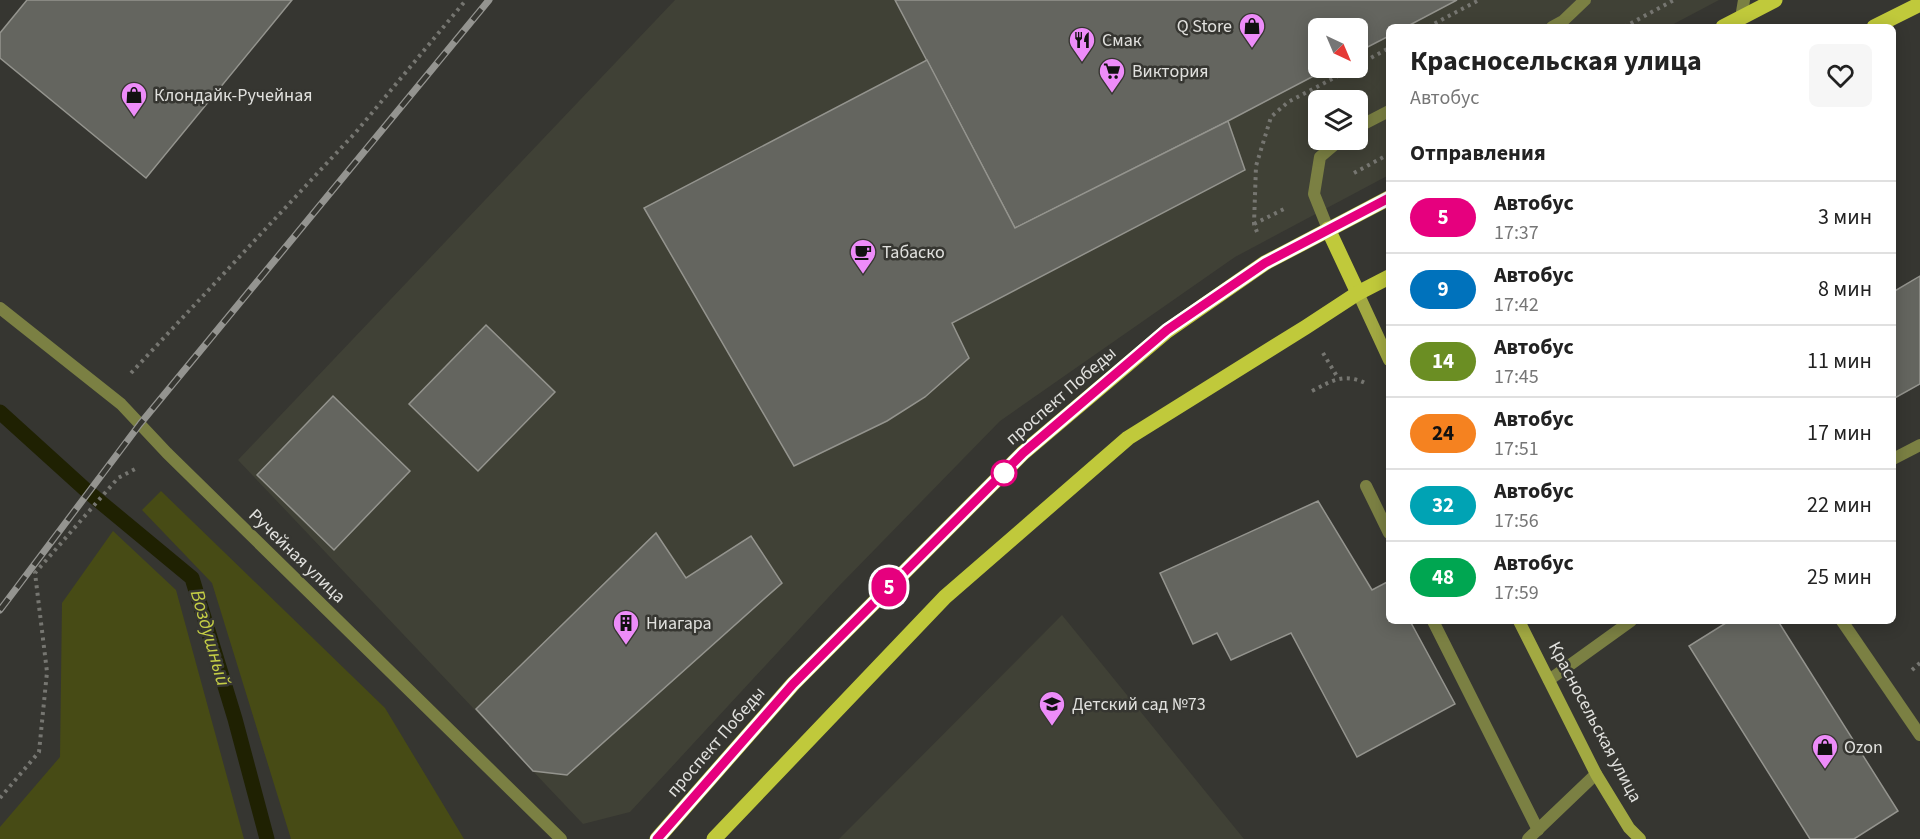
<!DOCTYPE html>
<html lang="ru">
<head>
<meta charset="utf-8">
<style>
  :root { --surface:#fff; --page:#f6f6f6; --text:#222; --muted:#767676; --line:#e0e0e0 }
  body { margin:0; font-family:"Source Sans 3",sans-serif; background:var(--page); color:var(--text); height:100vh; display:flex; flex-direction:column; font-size:22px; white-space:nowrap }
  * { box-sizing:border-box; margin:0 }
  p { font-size:20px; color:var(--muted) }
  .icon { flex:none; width:33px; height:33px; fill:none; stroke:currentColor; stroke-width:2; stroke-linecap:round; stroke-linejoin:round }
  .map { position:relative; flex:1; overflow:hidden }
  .details { position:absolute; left:1386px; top:24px; width:510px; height:600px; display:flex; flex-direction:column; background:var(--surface); border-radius:9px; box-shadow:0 3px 15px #0003 }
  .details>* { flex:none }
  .badge { padding:0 12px; border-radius:20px; font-size:21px; line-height:39px }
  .needle { width:39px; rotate:136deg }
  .buttons { position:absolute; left:1308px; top:18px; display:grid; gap:12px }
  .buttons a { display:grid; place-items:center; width:60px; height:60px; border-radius:9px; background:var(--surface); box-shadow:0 3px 15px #0003; font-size:30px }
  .map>.badge { position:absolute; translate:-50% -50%; box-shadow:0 0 0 3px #fff }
  h2 { padding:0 24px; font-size:22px; line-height:54px }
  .round { display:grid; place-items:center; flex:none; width:63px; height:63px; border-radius:9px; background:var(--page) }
  .headline { display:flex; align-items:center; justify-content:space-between; height:102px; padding:0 24px }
  h1 { font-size:28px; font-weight:700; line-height:45px }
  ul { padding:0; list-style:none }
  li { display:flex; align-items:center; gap:18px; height:72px; padding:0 24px; border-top:2px solid var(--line) }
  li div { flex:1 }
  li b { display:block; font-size:22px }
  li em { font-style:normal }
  li .badge { min-width:66px; font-weight:700; text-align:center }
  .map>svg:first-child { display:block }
  .built { fill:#404136; fill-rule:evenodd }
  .green { fill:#474b15 }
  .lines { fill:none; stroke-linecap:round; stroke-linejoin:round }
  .stream { stroke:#1f2102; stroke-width:15 }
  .building { fill:#64655f; stroke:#94948e; stroke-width:1.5 }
  .path { stroke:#767671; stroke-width:4; stroke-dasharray:3 4.5; stroke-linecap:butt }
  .lane { stroke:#7b8043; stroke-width:12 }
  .street { stroke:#7b8043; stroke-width:12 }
  .secondary { stroke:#a2a942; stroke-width:12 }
  .primary { stroke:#c0c93b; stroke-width:15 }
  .rail-casing { stroke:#949490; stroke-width:7 }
  .rail { stroke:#363631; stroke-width:4.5; stroke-dasharray:14; stroke-linecap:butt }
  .line-casing { stroke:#fff; stroke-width:14 }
  .line { stroke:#e6007e; stroke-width:9 }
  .stop-dot { fill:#fff; stroke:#e6007e; stroke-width:3 }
  .labels { text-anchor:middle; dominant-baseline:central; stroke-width:5; stroke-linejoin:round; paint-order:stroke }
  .poi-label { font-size:18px; fill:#e1e1de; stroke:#363631; text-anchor:start }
  .street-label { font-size:18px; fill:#e1e1de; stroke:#363631 }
  .water-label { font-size:20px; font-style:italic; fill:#c5ce45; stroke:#363631 }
</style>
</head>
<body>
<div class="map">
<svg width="1920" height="839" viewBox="0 0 1920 839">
  <rect width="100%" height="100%" fill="#363631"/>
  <g class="built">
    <path d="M675,0h1044l-51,27h-279v148l-154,82 -235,164 -161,165 -209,226 -47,12 -345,-364zM1318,28h40v40h-40zM1318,100h40v40h-40z"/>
    <polygon points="1062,615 1244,839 839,839"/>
  </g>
  <g class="green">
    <polygon points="161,491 385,708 464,839 291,839 212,583 142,510"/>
    <polygon points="113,531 176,590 244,839 0,839 0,827 60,757 62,603"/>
  </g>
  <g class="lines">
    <polyline class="stream" points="0,412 87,491 192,578 235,719 267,839"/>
  </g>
  <g class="building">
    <polygon points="27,0 292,0 146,178 0,58 0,33"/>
    <polygon points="895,0 1457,0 1406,27 1389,27 1389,36 1358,52 1358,28 1318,28 1318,68 1329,68 1228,121 1015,228"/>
    <polygon points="927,60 1015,228 1228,121 1245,170 952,323 969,358 925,397 887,421 794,466 644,208"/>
    <polygon points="1920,276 1920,384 1893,399 1893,292"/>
    <polygon points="486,325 555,392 478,471 409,404"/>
    <polygon points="333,396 410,471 334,550 257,475"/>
    <polygon points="1318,501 1372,590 1389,581 1389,621 1410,621 1455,704 1357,757 1291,633 1231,660 1217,633 1193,644 1160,573"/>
    <polygon points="656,533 686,578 751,536 782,583 567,775 533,771 476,709"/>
    <polygon points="1729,621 1778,621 1898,811 1854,839 1810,839 1689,646"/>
  </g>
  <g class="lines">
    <g class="path">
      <polyline points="1428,27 1479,0"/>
      <polyline points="1624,27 1674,0"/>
      <polyline points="1358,65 1389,48"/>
      <polyline points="1354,173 1389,154"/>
      <polyline points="1254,224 1286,208"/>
      <polyline points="1257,232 1254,224 1256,166 1271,117 1288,102 1353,68"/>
      <polyline points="1323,353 1338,378"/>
      <polyline points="131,373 356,132 466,0"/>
      <path d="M1312,391c20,-10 32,-19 55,-7"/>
      <polyline points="1912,670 1920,663"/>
      <polyline points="0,798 39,752 47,672 35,573 118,478 137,468"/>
    </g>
    <g class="lane">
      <polyline points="1741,18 1744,0"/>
      <polyline points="1552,27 1563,21 1585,0"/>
      <polyline points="1358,127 1389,111"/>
      <polyline points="1328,229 1314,194 1320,157 1340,140"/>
      <polyline points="1893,459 1920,445"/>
      <polyline points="1366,486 1389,533"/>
      <polyline points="1433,621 1538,830"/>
      <polyline points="1842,621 1920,735"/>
      <polyline points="1549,680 1631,621"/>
      <polyline points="1528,839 1596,774"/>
    </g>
    <polyline class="street" points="0,308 121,404 167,453 561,839"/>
    <g class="secondary">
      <polyline points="1358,293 1389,360"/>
      <polyline points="1519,621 1596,774 1629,828 1640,839"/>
    </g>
    <g class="primary">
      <polyline points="1723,27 1775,0"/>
      <polyline points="1874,27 1920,4"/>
      <polyline points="1328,229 1358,293"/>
      <polyline points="657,839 793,684 1023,453 1167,331 1265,263 1389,198"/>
      <polyline points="714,839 945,597 1128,438 1306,327 1358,293 1389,277"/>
    </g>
    <g class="rail-casing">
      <polyline id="rail" points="0,610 140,424 489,0"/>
    </g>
    <use href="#rail" class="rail"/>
  </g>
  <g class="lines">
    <g class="line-casing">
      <polyline id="line" points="657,839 793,684 1023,453 1167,330 1265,263 1389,198"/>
    </g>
    <use href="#line" class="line"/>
  </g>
  <defs>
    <g id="shop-pin" transform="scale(1.35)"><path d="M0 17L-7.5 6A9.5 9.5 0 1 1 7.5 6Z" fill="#ed8cf9" stroke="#363631"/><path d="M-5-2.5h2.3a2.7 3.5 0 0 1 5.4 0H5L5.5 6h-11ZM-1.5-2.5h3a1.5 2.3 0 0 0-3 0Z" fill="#111"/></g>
    <g id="restaurant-pin" transform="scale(1.35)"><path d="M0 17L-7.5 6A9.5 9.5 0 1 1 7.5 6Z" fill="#ed8cf9" stroke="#363631"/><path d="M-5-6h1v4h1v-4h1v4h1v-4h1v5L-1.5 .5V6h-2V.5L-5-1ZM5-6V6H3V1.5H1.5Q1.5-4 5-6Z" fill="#111"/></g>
    <g id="supermarket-pin" transform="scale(1.35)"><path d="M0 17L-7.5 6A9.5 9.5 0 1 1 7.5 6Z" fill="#ed8cf9" stroke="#363631"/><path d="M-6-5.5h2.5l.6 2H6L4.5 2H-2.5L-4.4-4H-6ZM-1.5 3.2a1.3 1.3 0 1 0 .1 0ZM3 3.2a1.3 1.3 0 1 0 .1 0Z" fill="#111"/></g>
    <g id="cafe-pin" transform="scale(1.35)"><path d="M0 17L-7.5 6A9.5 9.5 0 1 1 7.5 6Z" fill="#ed8cf9" stroke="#363631"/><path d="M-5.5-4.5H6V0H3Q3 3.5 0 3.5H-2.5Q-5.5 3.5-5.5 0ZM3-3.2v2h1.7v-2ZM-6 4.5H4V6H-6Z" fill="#111"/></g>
    <g id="building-pin" transform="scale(1.35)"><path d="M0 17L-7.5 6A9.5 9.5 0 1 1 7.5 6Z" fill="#ed8cf9" stroke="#363631"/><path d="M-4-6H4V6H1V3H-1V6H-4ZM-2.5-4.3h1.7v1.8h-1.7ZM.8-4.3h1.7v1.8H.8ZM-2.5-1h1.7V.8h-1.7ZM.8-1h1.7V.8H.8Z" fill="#111"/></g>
    <g id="school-pin" transform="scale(1.35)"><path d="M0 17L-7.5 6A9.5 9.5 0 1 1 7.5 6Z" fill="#ed8cf9" stroke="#363631"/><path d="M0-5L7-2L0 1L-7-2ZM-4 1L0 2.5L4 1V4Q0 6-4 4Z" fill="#111"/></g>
  </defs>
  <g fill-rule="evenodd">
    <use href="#shop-pin" x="1252" y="26"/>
    <use href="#restaurant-pin" x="1082" y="40"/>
    <use href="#supermarket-pin" x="1112" y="71"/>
    <use href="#shop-pin" x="134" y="95"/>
    <use href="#cafe-pin" x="863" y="252"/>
    <use href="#building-pin" x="626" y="623"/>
    <use href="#school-pin" x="1052" y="704"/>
    <use href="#shop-pin" x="1825" y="747"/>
  </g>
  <circle class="stop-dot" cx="1004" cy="473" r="12"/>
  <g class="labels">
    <g class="poi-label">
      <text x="1232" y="26" text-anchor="end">Q Store</text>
      <text x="1102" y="40">Смак</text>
      <text x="1132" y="71">Виктория</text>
      <text x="154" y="95">Клондайк-Ручейная</text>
      <text x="882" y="252">Табаско</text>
      <text x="646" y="623">Ниагара</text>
      <text x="1072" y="704">Детский сад №73</text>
      <text x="1844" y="747">Ozon</text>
    </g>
    <g class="street-label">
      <text transform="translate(1061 396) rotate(-41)">проспект Победы</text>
      <text transform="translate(297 556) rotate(44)">Ручейная улица</text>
      <text transform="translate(1595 722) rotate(62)">Красносельская улица</text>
      <text transform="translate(716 742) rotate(-49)">проспект Победы</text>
    </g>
    <g class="water-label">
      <text transform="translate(210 638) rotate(74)">Воздушный</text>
    </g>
  </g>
</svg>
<div class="buttons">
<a><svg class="needle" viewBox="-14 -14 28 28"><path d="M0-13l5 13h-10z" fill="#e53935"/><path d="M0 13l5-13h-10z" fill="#767676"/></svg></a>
<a><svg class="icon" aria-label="layers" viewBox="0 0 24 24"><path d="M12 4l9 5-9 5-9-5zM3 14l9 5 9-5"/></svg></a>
</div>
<b class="badge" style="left:889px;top:587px;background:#e6007e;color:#fff">5</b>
<section class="details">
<div class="headline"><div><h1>Красносельская улица</h1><p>Автобус</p></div><a class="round"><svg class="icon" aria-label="heart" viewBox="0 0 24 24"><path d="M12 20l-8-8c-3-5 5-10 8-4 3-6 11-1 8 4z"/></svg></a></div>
<h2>Отправления</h2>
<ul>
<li><span class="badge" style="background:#e6007e;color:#fff">5</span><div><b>Автобус</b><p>17:37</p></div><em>3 мин</em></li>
<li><span class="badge" style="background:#0072bc;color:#fff">9</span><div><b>Автобус</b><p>17:42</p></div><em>8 мин</em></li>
<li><span class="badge" style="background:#6b8e23;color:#fff">14</span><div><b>Автобус</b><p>17:45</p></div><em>11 мин</em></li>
<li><span class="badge" style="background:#f58220;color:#111">24</span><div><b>Автобус</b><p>17:51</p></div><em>17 мин</em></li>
<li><span class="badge" style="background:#00a3b4;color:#fff">32</span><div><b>Автобус</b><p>17:56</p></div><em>22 мин</em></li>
<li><span class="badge" style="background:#00a651;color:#fff">48</span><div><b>Автобус</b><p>17:59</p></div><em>25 мин</em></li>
</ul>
</section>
</div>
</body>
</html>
